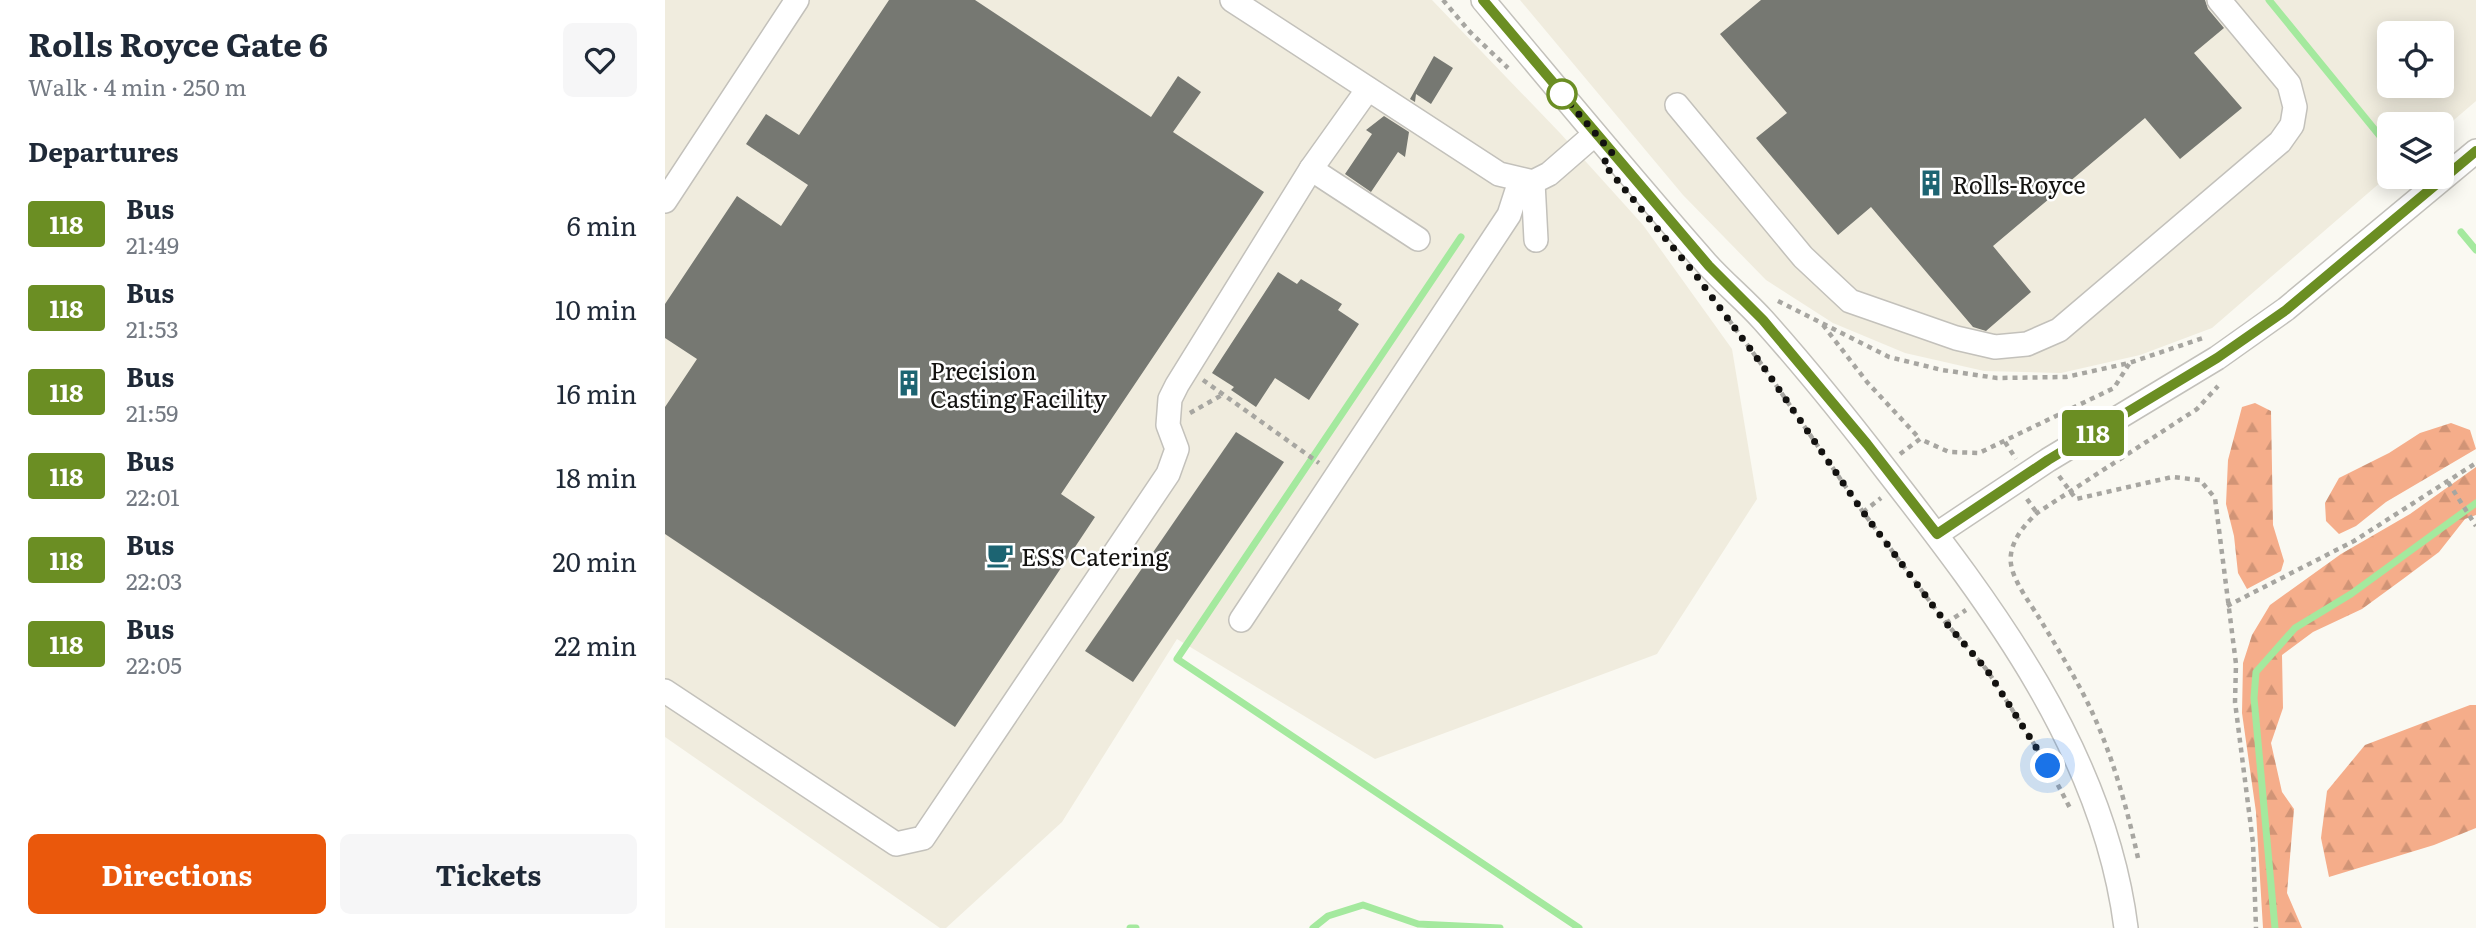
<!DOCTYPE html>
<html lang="en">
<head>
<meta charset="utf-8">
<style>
  :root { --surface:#fff; --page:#f6f6f7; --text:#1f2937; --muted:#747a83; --accent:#ea580c }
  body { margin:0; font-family:Literata,serif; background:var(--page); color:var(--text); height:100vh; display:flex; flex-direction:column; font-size:26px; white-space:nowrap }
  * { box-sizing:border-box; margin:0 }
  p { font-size:23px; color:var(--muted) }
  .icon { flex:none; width:38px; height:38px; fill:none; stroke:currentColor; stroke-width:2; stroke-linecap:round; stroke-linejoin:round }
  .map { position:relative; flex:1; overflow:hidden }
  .details { display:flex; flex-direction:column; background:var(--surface); width:665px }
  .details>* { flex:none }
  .badge { padding:0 14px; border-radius:5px; font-size:24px; line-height:46px }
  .fabs { position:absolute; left:1712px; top:21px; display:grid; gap:14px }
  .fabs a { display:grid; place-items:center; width:77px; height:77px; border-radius:10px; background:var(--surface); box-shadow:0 4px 18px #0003; font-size:35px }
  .you { position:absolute; width:35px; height:35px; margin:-18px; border:5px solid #fff; border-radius:50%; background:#1a73e8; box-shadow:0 0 0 10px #1a73e833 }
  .map>.badge { position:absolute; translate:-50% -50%; box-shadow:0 0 0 4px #fff }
  h2 { padding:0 28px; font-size:26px; line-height:63px }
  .round { display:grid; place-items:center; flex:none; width:74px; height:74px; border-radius:10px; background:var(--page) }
  .head { display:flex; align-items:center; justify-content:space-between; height:119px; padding:0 28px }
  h1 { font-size:33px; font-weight:700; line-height:52px }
  .cta { display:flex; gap:14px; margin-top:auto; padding:14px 28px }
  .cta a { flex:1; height:80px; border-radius:10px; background:var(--accent); color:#fff; font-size:28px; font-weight:700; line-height:80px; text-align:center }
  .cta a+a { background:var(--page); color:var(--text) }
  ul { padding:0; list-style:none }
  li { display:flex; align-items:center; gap:21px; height:84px; padding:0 28px }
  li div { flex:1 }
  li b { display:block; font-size:26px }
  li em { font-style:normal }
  li .badge { min-width:77px; font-weight:700; text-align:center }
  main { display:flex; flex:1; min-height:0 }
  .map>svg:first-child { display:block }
  .built { fill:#f0ecde; fill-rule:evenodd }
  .forest { fill:url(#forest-firs) }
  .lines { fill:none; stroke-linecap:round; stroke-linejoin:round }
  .stream { stroke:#a4e99e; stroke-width:7 }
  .building { fill:#767872 }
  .minor-casing { stroke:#c3c1bb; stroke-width:26 }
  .path { stroke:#a7a6a1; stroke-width:4.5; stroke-dasharray:5 5; stroke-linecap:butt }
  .minor { stroke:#fff; stroke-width:23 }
  .line-casing { stroke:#fff; stroke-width:16 }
  .line { stroke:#6b8e23; stroke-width:10 }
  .walk { stroke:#131210; stroke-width:7; stroke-dasharray:0 12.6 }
  .stop-dot { fill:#fff; stroke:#6b8e23; stroke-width:3.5 }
  .labels { text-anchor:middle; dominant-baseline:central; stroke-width:5; stroke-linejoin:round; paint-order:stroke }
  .poi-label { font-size:24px; fill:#131210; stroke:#fff; text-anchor:start }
</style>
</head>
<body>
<main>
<section class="details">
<div class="head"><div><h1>Rolls Royce Gate 6</h1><p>Walk · 4 min · 250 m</p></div><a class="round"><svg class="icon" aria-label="heart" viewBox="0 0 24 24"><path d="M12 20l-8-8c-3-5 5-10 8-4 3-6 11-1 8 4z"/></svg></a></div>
<h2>Departures</h2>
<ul>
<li><span class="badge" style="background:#6b8e23;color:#fff">118</span><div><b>Bus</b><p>21:49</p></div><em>6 min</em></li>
<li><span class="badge" style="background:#6b8e23;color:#fff">118</span><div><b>Bus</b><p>21:53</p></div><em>10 min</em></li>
<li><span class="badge" style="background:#6b8e23;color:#fff">118</span><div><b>Bus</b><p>21:59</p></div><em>16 min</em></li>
<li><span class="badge" style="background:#6b8e23;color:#fff">118</span><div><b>Bus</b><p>22:01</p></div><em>18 min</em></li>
<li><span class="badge" style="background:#6b8e23;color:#fff">118</span><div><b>Bus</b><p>22:03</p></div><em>20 min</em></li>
<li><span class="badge" style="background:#6b8e23;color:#fff">118</span><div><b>Bus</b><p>22:05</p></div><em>22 min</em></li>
</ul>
<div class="cta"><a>Directions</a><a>Tickets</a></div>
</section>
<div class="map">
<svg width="1811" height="928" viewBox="0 0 1811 928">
  <defs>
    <pattern id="forest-firs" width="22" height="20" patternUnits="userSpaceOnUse" patternTransform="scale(1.75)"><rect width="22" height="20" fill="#f5ad8a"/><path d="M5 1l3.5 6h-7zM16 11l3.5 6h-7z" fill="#d19476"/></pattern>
  </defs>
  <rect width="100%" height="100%" fill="#faf9f2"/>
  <g class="built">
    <polygon points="0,0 767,0 895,133 978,225 1067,349 1092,499 992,654 710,759 512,639 397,822 281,928 275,928 0,737"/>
    <path d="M855,0h956v101l-35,30v-7h-52v51l-177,153 -72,27 -79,18 -77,-2 -79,-18 -72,-30 -67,-43 -83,-85zM1724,33h52v53h-52z"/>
  </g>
  <g class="forest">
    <polygon points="1590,403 1606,411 1608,525 1619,561 1616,571 1582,589 1573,573 1569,536 1561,504 1563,460 1577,407"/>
    <polygon points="1786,423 1805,430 1811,449 1721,502 1691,526 1674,534 1661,521 1660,503 1674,478 1724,453 1755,433"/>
    <polygon points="1811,467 1811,515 1800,519 1774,552 1738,579 1697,609 1648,632 1617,655 1618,708 1606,743 1617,792 1629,809 1622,893 1637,928 1598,928 1591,812 1577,713 1578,663 1587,635 1605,605 1676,554 1745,514"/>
    <polygon points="1805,705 1811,705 1811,828 1769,845 1664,877 1656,838 1662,791 1700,745"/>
  </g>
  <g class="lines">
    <g class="stream">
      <polyline points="1604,0 1719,141"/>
      <polyline points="1796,232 1811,250"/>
      <polyline points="796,237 512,659 914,928"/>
      <polyline points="465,928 471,928"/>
      <polyline points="648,928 663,916 698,905 753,924 835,928"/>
      <polyline points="1610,928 1589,698 1591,672 1630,628 1686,594 1811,503"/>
    </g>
  </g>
  <g class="building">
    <polygon points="224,0 310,0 486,117 513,76 536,92 508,132 599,192 396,494 430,517 290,727 0,534 0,407 32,359 0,338 0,304 72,196 116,226 143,185 81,144 101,114 134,135"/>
    <polygon points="1096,0 1540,0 1543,9 1559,28 1529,53 1577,108 1515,159 1480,118 1328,246 1366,292 1321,331 1308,327 1206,207 1173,235 1091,138 1122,113 1055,34"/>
    <polygon points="769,56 788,68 766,104 751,94 750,102 745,99"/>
    <polygon points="719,116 744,132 740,157 733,152 706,192 680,174 707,134 701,130"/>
    <polygon points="613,272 632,284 636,279 677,304 673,310 694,324 644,400 610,378 591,407 566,390 569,387 547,373"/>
    <polygon points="571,432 619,462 468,682 420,651"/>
  </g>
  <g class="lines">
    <g class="minor-casing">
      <g id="minor">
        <polyline points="567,0 834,174 868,182"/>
        <path d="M818,0c74,88 147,177 223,263 18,20 39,37 57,57 43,48 84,99 124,151 105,135 217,281 239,457"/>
        <polyline points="1012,105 1138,257 1185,301 1291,338 1330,347 1362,344 1394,330 1615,142 1627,125 1630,107 1624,84 1554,0"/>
        <polyline points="646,169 753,239"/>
        <polyline points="0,201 132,0"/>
        <polyline points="871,240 868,182 884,174 930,134"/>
        <polyline points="1272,534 1383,460 1552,358 1621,309 1811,151"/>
        <polyline points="576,620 844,215 855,181"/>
        <polyline points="0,691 231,844 258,838 503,474 512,449 503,425 505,399 512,385 646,169 703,89"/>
      </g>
    </g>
    <g class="path">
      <polyline points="778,0 805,32 843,68"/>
      <polyline points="1113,301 1224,357 1277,370 1332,378 1401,377 1464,363 1538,338"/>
      <polyline points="1064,320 1100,369 1198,512 1281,623 1322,670 1383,766 1405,808"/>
      <polyline points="1158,325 1202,382 1255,439"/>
      <polyline points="538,380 654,463"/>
      <polyline points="525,413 557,395"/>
      <polyline points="1340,442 1351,459"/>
      <polyline points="1235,454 1255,439 1284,452 1314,453 1449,388 1464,364"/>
      <polyline points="1394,476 1411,499 1507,477 1535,480 1550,498 1571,664 1570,702 1588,843 1591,928"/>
      <polyline points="1783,482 1811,526"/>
      <polyline points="1362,499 1372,513"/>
      <polyline points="1198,512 1216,498"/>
      <polyline points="1562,606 1689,541 1811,463"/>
      <polyline points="1281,623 1301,610"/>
      <path d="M1473,858c-13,-59 -30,-119 -59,-172 -13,-24 -27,-47 -41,-70 -9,-14 -25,-36 -27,-52 -3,-20 13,-39 26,-51l160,-104 21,-23"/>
    </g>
    <use href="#minor" class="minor"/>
  </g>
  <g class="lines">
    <g class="line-casing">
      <polyline id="line" points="818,0 1044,266 1098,320 1202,444 1272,534 1383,460 1552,358 1621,310 1811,151"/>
    </g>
    <use href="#line" class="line"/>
    <polyline class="walk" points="897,94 889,85 948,154 938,163 1030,274 1100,369 1198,512 1281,623 1322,670 1383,766"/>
  </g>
  <defs>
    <g id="building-bare" transform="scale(2.1)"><path d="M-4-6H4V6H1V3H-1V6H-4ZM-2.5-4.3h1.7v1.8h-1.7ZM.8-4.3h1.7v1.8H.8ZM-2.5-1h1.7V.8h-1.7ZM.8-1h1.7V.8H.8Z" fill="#1c6472" stroke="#fff" stroke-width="2.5" paint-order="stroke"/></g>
    <g id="cafe-bare" transform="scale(2.1)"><path d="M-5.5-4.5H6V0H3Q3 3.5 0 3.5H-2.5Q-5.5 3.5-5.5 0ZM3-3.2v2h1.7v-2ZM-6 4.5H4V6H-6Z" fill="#1c6472" stroke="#fff" stroke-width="2.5" paint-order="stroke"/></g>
  </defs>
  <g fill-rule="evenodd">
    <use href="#building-bare" x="1266" y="183"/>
    <use href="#building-bare" x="244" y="383"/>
    <use href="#cafe-bare" x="335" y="555"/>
  </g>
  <circle class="stop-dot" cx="897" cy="94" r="14"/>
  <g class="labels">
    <g class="poi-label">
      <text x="1287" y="183">Rolls-Royce</text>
      <text x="265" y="369">Precision<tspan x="265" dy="28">Casting Facility</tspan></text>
      <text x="356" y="555">ESS Catering</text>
    </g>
  </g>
</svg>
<div class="fabs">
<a><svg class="icon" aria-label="locate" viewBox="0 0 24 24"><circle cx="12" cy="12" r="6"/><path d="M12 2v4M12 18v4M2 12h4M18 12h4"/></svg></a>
<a><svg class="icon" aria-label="layers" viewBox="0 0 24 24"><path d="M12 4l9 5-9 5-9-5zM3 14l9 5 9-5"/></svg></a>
</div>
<div class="you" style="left:1383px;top:766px"></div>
<b class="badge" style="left:1428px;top:433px;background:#6b8e23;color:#fff">118</b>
</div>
</main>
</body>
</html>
